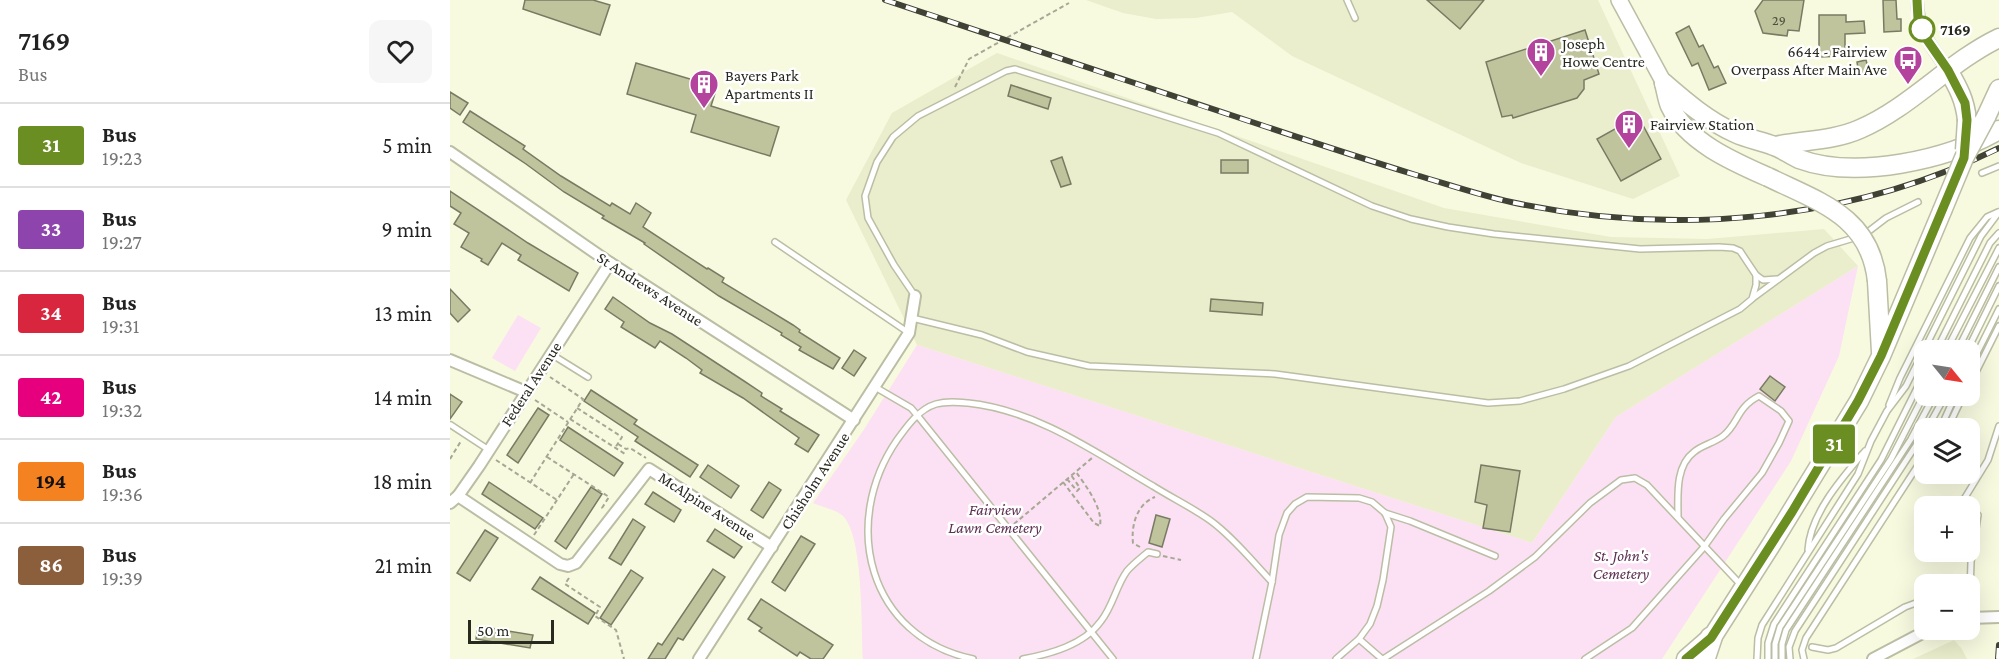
<!DOCTYPE html>
<html lang="en">
<head>
<meta charset="utf-8">
<style>
  :root { --surface:#fff; --page:#f6f6f6; --text:#222; --muted:#767676; --line:#e0e0e0 }
  body { margin:0; font-family:"Crimson Pro",serif; background:var(--page); color:var(--text); height:100vh; display:flex; flex-direction:column; font-size:22px; white-space:nowrap }
  * { box-sizing:border-box; margin:0 }
  p { font-size:20px; color:var(--muted) }
  .icon { flex:none; width:33px; height:33px; fill:none; stroke:currentColor; stroke-width:2; stroke-linecap:round; stroke-linejoin:round }
  .map { position:relative; flex:1; overflow:hidden }
  .drawer { display:flex; flex-direction:column; background:var(--surface); width:450px }
  .drawer>* { flex:none }
  .badge { padding:0 12px; border-radius:4px; font-size:21px; line-height:39px }
  .needle { width:39px; rotate:120deg }
  .tools { position:absolute; left:1464px; top:340px; display:grid; gap:12px }
  .tools a { display:grid; place-items:center; width:66px; height:66px; border-radius:12px; background:var(--surface); box-shadow:0 6px 24px #0002; font-size:30px }
  .scale { position:absolute; left:18px; bottom:15px; width:86px; box-sizing:border-box; padding-left:6px; border:3px solid #28291f; border-top:0; font-size:16px; line-height:21px; white-space:nowrap; color:#28291f; -webkit-text-stroke:4px #fff; paint-order:stroke }
  .map>.badge { position:absolute; translate:-50% -50%; box-shadow:0 0 0 3px #fff }
  .round { display:grid; place-items:center; flex:none; width:63px; height:63px; border-radius:12px; background:var(--page) }
  .head { display:flex; align-items:center; justify-content:space-between; height:102px; padding:0 18px }
  h1 { font-size:28px; font-weight:600; line-height:45px }
  ul { padding:0; list-style:none }
  li { display:flex; align-items:center; gap:18px; height:84px; padding:0 18px; border-top:2px solid var(--line) }
  li div { flex:1 }
  li b { display:block; font-size:22px }
  li em { font-style:normal }
  li .badge { min-width:66px; font-weight:700; text-align:center }
  main { display:flex; flex:1; min-height:0 }
  .map>svg:first-child { display:block }
  .built { fill:#ebeecc }
  .green { fill:#fce0f4 }
  .building { fill:#c0c49c; stroke:#787b63; stroke-width:1.5 }
  .lines { fill:none; stroke-linecap:round; stroke-linejoin:round }
  .service-casing { stroke:#bbbea4; stroke-width:8 }
  .minor-casing { stroke:#bbbea4; stroke-width:14 }
  .secondary-casing { stroke:#bbbea4; stroke-width:18 }
  .primary-casing { stroke:#bbbea4; stroke-width:21 }
  .motorway-casing { stroke:#bbbea4; stroke-width:24 }
  .path { stroke:#a6a894; stroke-width:2; stroke-dasharray:4.5 3; stroke-linecap:butt }
  .service { stroke:#fff; stroke-width:5 }
  .minor { stroke:#fff; stroke-width:10 }
  .secondary { stroke:#fff; stroke-width:15 }
  .primary { stroke:#fff; stroke-width:18 }
  .motorway { stroke:#fff; stroke-width:21 }
  .rail-casing { stroke:#414236; stroke-width:6 }
  .rail { stroke:#fff; stroke-width:4; stroke-dasharray:11; stroke-linecap:butt }
  .primary-bridge-casing { stroke:#bbbea4; stroke-width:21; stroke-linecap:butt }
  .primary-bridge { stroke:#fff; stroke-width:18 }
  .line-casing { stroke:#fff; stroke-width:14 }
  .line { stroke:#6b8e23; stroke-width:9 }
  .stop-dot { fill:#fff; stroke:#6b8e23; stroke-width:3 }
  .labels { text-anchor:middle; dominant-baseline:central; stroke-width:5; stroke-linejoin:round; paint-order:stroke }
  .number-label { font-size:14px; fill:#4e503e }
  .stop-label { font-size:16px; font-weight:bold; fill:#28291f; stroke:#fff; text-anchor:start }
  .poi-label { font-size:16px; fill:#28291f; stroke:#fff; text-anchor:start }
  .street-label { font-size:16px; fill:#28291f; stroke:#fff }
  .park-label { font-size:16px; font-style:italic; fill:#5d2f52; stroke:#fff }
</style>
</head>
<body>
<main>
<section class="drawer">
<div class="head"><div><h1>7169</h1><p>Bus</p></div><a class="round"><svg class="icon" aria-label="heart" viewBox="0 0 24 24"><path d="M12 20l-8-8c-3-5 5-10 8-4 3-6 11-1 8 4z"/></svg></a></div>
<ul>
<li><span class="badge" style="background:#6b8e23;color:#fff">31</span><div><b>Bus</b><p>19:23</p></div><em>5 min</em></li>
<li><span class="badge" style="background:#8e44ad;color:#fff">33</span><div><b>Bus</b><p>19:27</p></div><em>9 min</em></li>
<li><span class="badge" style="background:#d7263d;color:#fff">34</span><div><b>Bus</b><p>19:31</p></div><em>13 min</em></li>
<li><span class="badge" style="background:#e6007e;color:#fff">42</span><div><b>Bus</b><p>19:32</p></div><em>14 min</em></li>
<li><span class="badge" style="background:#f58220;color:#111">194</span><div><b>Bus</b><p>19:36</p></div><em>18 min</em></li>
<li><span class="badge" style="background:#8b5e3c;color:#fff">86</span><div><b>Bus</b><p>19:39</p></div><em>21 min</em></li>
</ul>
</section>
<div class="map">
<svg width="1549" height="659" viewBox="0 0 1549 659">
  <rect width="100%" height="100%" fill="#f7fadf"/>
  <g class="built">
    <polygon points="636,0 1148,0 1230,176 1183,199 1071,163 842,56 782,12 746,18 706,19 673,13"/>
    <polygon points="547,53 994,208 1161,237 1257,239 1374,229 1408,266 1166,417 1082,543 467,345 396,200 442,113"/>
    <polygon points="1504,640 1512,649 1517,659 1463,659"/>
  </g>
  <g class="green">
    <path d="M1408,266l-19,90 -48,105 -129,198h-799c-2,-31 1,-122 -20,-143 -6,-6 -21,-9 -30,-13l50,-72 54,-86 615,198 84,-126z"/>
    <polygon points="68,315 91,328 65,371 42,358"/>
  </g>
  <g class="building">
    <polygon points="75,0 143,0 160,5 150,35 73,9"/>
    <polygon points="977,0 1034,0 1010,29"/>
    <polygon points="1313,0 1354,0 1349,31 1338,30 1337,36 1313,33 1305,11"/>
    <polygon points="1433,0 1446,0 1447,19 1451,19 1451,31 1434,32"/>
    <polygon points="1369,15 1396,15 1396,22 1414,21 1415,33 1395,34 1395,56 1369,57"/>
    <polygon points="1239,26 1249,47 1253,45 1264,68 1268,66 1276,83 1259,90 1248,63 1242,66 1226,33"/>
    <polygon points="1135,30 1149,74 1134,80 1134,89 1127,98 1063,118 1062,115 1052,117 1036,62"/>
    <polygon points="1416,60 1419,72 1409,74 1407,62"/>
    <polygon points="186,63 267,87 261,106 329,127 320,156 241,132 246,115 177,94"/>
    <polygon points="561,85 601,98 598,109 558,96"/>
    <polygon points="0,92 18,103 10,115 0,108"/>
    <polygon points="20,111 75,146 73,149 111,176 160,206 162,203 180,214 186,203 201,213 193,227 257,269 258,268 274,278 272,282 343,325 350,330 349,332 390,358 383,369 349,350 351,347 331,335 332,333 269,296 194,244 195,243 152,218 154,216 114,192 76,164 13,122"/>
    <polygon points="1188,116 1211,159 1171,181 1147,139"/>
    <polygon points="612,157 621,184 611,187 601,161"/>
    <rect x="771" y="160" width="27" height="13"/>
    <polygon points="0,191 78,243 128,273 119,291 68,260 71,255 52,243 38,265 31,261 32,259 11,247 19,233 4,224 11,213 0,206"/>
    <polygon points="0,289 20,310 8,322 0,313"/>
    <polygon points="163,297 200,323 222,334 294,381 312,393 311,396 332,409 330,411 369,435 358,452 345,444 349,438 293,398 250,373 252,370 236,358 210,341 205,348 171,327 174,322 155,309"/>
    <polygon points="761,299 813,303 812,315 760,311"/>
    <polygon points="404,350 416,358 404,376 392,368"/>
    <polygon points="1320,376 1335,387 1325,401 1310,389"/>
    <polygon points="141,390 187,420 184,424 248,465 240,477 185,441 188,437 134,401"/>
    <polygon points="0,394 12,402 0,419"/>
    <polygon points="88,408 99,415 68,463 57,455"/>
    <polygon points="118,427 173,463 164,476 110,440"/>
    <polygon points="258,465 289,486 281,498 250,477"/>
    <polygon points="1031,465 1070,471 1060,532 1033,528 1037,505 1025,502"/>
    <polygon points="39,482 93,518 85,529 32,494"/>
    <polygon points="319,482 331,490 313,518 301,510"/>
    <polygon points="141,487 152,494 116,549 105,541"/>
    <polygon points="203,492 231,510 224,522 195,504"/>
    <polygon points="706,515 720,519 712,547 699,543"/>
    <polygon points="183,519 195,527 171,565 159,558"/>
    <polygon points="265,529 292,547 284,558 257,541"/>
    <polygon points="35,530 48,538 20,581 7,573"/>
    <polygon points="351,536 365,544 335,591 322,582"/>
    <polygon points="263,569 275,577 233,640 228,638 215,659 198,659 208,643 212,645"/>
    <polygon points="181,570 193,578 161,625 150,618"/>
    <polygon points="90,577 145,613 138,624 82,589"/>
    <polygon points="311,599 383,645 373,659 361,659 350,652 347,656 309,631 312,628 298,619"/>
    <polygon points="28,626 83,635 80,648 26,639"/>
  </g>
  <g class="lines">
    <g class="service-casing">
      <g id="service">
        <polyline points="897,0 905,18"/>
        <polyline points="1532,173 1549,166"/>
        <polyline points="1419,231 1436,218 1468,202"/>
        <polyline points="325,242 459,333"/>
        <polyline points="1306,275 1313,280 1327,279"/>
        <polyline points="1303,298 1364,253 1377,246 1404,238"/>
        <polyline points="462,318 532,335 577,352 639,366 825,374 1038,403 1070,401 1114,389 1179,366 1290,309 1302,299 1306,285 1306,275 1290,251 1283,248 1269,247 1190,249 1044,234 998,227 961,219 922,206 768,133 565,69 556,71 468,116 443,137 427,162 415,196 418,218 444,265 465,296"/>
        <polyline points="1486,351 1540,243 1549,233"/>
        <polyline points="1496,351 1549,248"/>
        <polyline points="1507,351 1549,267"/>
        <polyline points="1517,351 1549,286"/>
        <polyline points="101,354 138,377"/>
        <polyline points="1520,367 1549,309"/>
        <polyline points="1520,384 1549,326"/>
        <polyline points="425,387 461,408 467,415 663,659"/>
        <polyline points="1439,405 1450,378 1520,238 1537,217 1548,212"/>
        <polyline points="1,425 39,450"/>
        <polyline points="1477,429 1495,396"/>
        <polyline points="1490,429 1505,396"/>
        <polyline points="1494,429 1502,419 1513,396"/>
        <polyline points="1516,507 1511,504 1538,460 1549,426"/>
        <polyline points="1520,509 1528,515 1521,562 1520,592"/>
        <polyline points="935,513 960,521 1045,556"/>
        <path d="M1358,550c2,-36 34,-72 57,-99"/>
        <polyline points="909,639 932,659"/>
        <polyline points="1362,647 1378,650 1386,648 1455,607 1474,600"/>
        <path d="M523,659c-105,-22 -133,-136 -76,-219 10,-14 22,-31 39,-36 11,-3 21,-2 32,-1 68,7 127,49 185,83 19,12 40,22 58,35 23,17 42,41 61,61"/>
        <path d="M573,659c27,-5 61,-14 78,-38 12,-15 15,-35 26,-50 6,-7 14,-13 21,-19l9,2"/>
        <polyline points="806,659 822,582 829,535 837,513 845,504 857,497 909,498 922,502 935,513 941,527 933,580 927,606 920,624 909,639 886,659"/>
        <polyline points="933,659 1039,591 1085,557 1140,503 1171,480 1185,478 1197,485 1291,585"/>
        <path d="M1135,659l47,-31 72,-81 20,-28 38,-46 17,-30 10,-22 -8,-10 -22,-15c-23,12 -20,27 -36,40 -9,7 -21,9 -29,16 -19,14 -16,44 -16,65"/>
        <polyline points="1307,659 1308,638 1312,625 1408,474 1421,441 1437,411 1456,386 1531,236 1549,212"/>
        <polyline points="1318,659 1318,643 1324,624 1431,460 1474,374"/>
        <polyline points="1325,659 1325,644 1330,627 1441,459 1474,395"/>
        <polyline points="1332,659 1332,644 1336,630 1461,439 1484,396"/>
        <polyline points="1340,659 1339,647 1345,631 1474,433"/>
        <polyline points="1354,659 1352,650 1356,638 1474,456"/>
      </g>
    </g>
    <g class="minor-casing">
      <g id="minor">
        <path d="M1467,0c1,33 13,44 31,70"/>
        <polyline points="0,152 160,263 404,420"/>
        <polyline points="0,360 76,392"/>
        <polyline points="8,496 110,564 118,566 126,563 199,469 322,547"/>
        <polyline points="0,503 8,496 29,466 160,263"/>
        <polyline points="1520,618 1549,617"/>
        <polyline points="249,659 459,333 465,296"/>
        <polyline points="1423,659 1478,630"/>
      </g>
    </g>
    <g class="secondary-casing">
      <polyline id="secondary" points="1169,0 1214,83"/>
    </g>
    <g class="primary-casing">
      <g id="primary">
        <path d="M1498,70c10,17 17,30 19,50"/>
        <path d="M1214,83c22,19 44,38 71,50 13,6 26,8 39,13 9,3 16,9 25,13 57,21 149,1 200,-29"/>
        <path d="M1214,83c2,7 3,16 6,23 17,36 64,56 98,71"/>
        <polyline points="1536,117 1549,89"/>
        <path d="M1325,146c28,-6 58,-5 85,-17 51,-22 89,-67 139,-91"/>
        <polyline points="1427,281 1431,352"/>
        <polyline points="1254,650 1321,545 1409,401 1431,356 1492,211"/>
        <polyline points="1236,659 1259,639"/>
      </g>
    </g>
    <g class="motorway-casing">
      <polyline id="motorway" points="1254,659 1261,638"/>
    </g>
    <g class="path">
      <polyline points="505,87 519,59 619,3"/>
      <polyline points="85,400 118,422"/>
      <polyline points="127,408 172,437 165,448"/>
      <polyline points="120,419 175,454"/>
      <polyline points="168,444 176,449 180,448 196,458"/>
      <polyline points="97,457 159,497 152,508 154,510"/>
      <polyline points="0,459 11,441"/>
      <polyline points="46,460 107,500"/>
      <polyline points="617,479 627,491 630,488 621,475"/>
      <path d="M613,482l31,41 6,3c3,-18 -14,-40 -24,-54"/>
      <polyline points="80,483 133,399 100,377"/>
      <polyline points="564,524 642,458"/>
      <polyline points="84,535 124,474"/>
      <path d="M690,547l-7,-4c-2,-18 4,-39 22,-46"/>
      <polyline points="713,556 731,560"/>
      <polyline points="119,578 115,584 150,607 145,616 166,630 174,659"/>
    </g>
    <use href="#service" class="service"/>
    <use href="#minor" class="minor"/>
    <use href="#secondary" class="secondary"/>
    <use href="#primary" class="primary"/>
    <use href="#motorway" class="motorway"/>
    <g class="rail-casing">
      <g id="rail">
        <path d="M435,0c125,41 250,84 376,125 51,17 103,34 155,50 31,9 63,20 95,27 162,35 339,20 488,-54"/>
        <polyline points="1548,659 1549,645"/>
      </g>
    </g>
    <use href="#rail" class="rail"/>
    <g class="primary-bridge-casing">
      <g id="primary-bridge">
        <polyline points="1515,150 1517,120"/>
        <path d="M1318,177c51,25 102,39 109,104"/>
        <polyline points="1492,211 1514,158 1536,117"/>
      </g>
    </g>
    <use href="#primary-bridge" class="primary-bridge"/>
  </g>
  <g class="lines">
    <g class="line-casing">
      <polyline id="line" points="1236,659 1261,638 1342,512 1408,401 1431,356 1514,158 1517,120 1515,103 1498,70 1473,34 1468,19 1467,0"/>
    </g>
    <use href="#line" class="line"/>
  </g>
  <defs>
    <g id="building-pin" transform="scale(1.5)"><path d="M0 17L-7.5 6A9.5 9.5 0 1 1 7.5 6Z" fill="#b4439e" stroke="#fff"/><path d="M-4-6H4V6H1V3H-1V6H-4ZM-2.5-4.3h1.7v1.8h-1.7ZM.8-4.3h1.7v1.8H.8ZM-2.5-1h1.7V.8h-1.7ZM.8-1h1.7V.8H.8Z" fill="#fff"/></g>
    <g id="bus-pin" transform="scale(1.5)"><path d="M0 17L-7.5 6A9.5 9.5 0 1 1 7.5 6Z" fill="#b4439e" stroke="#fff"/><path d="M-5-6H5V4H4V6H2V4H-2V6H-4V4H-5ZM-3.5-4V0h7V-4ZM-3.5 1.2v1.5H-2V1.2ZM2 1.2v1.5H3.5V1.2Z" fill="#fff"/></g>
  </defs>
  <g fill-rule="evenodd">
    <use href="#building-pin" x="1091" y="52"/>
    <use href="#bus-pin" x="1458" y="60"/>
    <use href="#building-pin" x="254" y="84"/>
    <use href="#building-pin" x="1179" y="124"/>
  </g>
  <circle class="stop-dot" cx="1472" cy="29" r="12"/>
  <g class="labels">
    <g class="number-label">
      <text x="1329" y="20">29</text>
    </g>
    <g class="stop-label">
      <text x="1490" y="29">7169</text>
    </g>
    <g class="poi-label">
      <text x="1112" y="43">Joseph<tspan x="1112" dy="18">Howe Centre</tspan></text>
      <text x="1437" y="51" text-anchor="end">6644 - Fairview<tspan x="1437" dy="18">Overpass After Main Ave</tspan></text>
      <text x="275" y="75">Bayers Park<tspan x="275" dy="18">Apartments II</tspan></text>
      <text x="1200" y="124">Fairview Station</text>
    </g>
    <g class="street-label">
      <text transform="translate(200 289) rotate(33)">St Andrews Avenue</text>
      <text transform="translate(81 384) rotate(-57)">Federal Avenue</text>
      <text transform="translate(365 481) rotate(-57)">Chisholm Avenue</text>
      <text transform="translate(257 506) rotate(33)">McAlpine Avenue</text>
    </g>
    <g class="park-label">
      <text x="545" y="509">Fairview<tspan x="545" dy="18">Lawn Cemetery</tspan></text>
      <text x="1171" y="555">St. John's<tspan x="1171" dy="18">Cemetery</tspan></text>
    </g>
  </g>
</svg>
<div class="tools">
<a><svg class="needle" viewBox="-14 -14 28 28"><path d="M0-13l5 13h-10z" fill="#e53935"/><path d="M0 13l5-13h-10z" fill="#767676"/></svg></a>
<a><svg class="icon" aria-label="layers" viewBox="0 0 24 24"><path d="M12 4l9 5-9 5-9-5zM3 14l9 5 9-5"/></svg></a>
<a>+</a>
<a>−</a>
</div>
<div class="scale">50 m</div>
<b class="badge" style="left:1384px;top:444px;background:#6b8e23;color:#fff">31</b>
</div>
</main>
</body>
</html>
